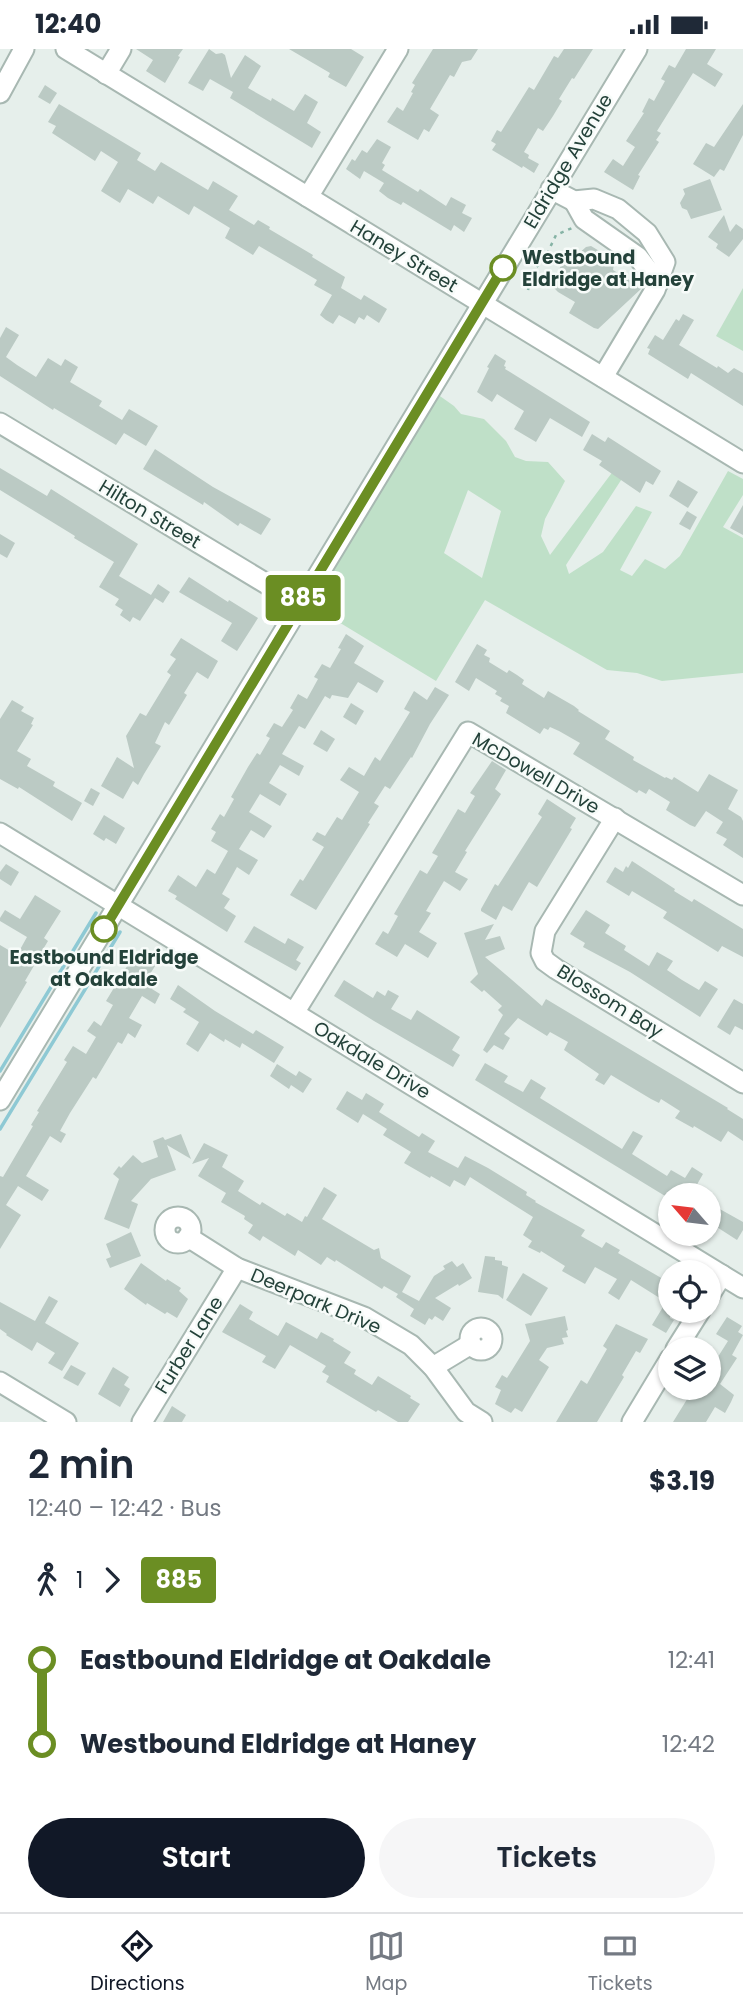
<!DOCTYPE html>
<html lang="en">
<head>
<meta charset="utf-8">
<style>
  :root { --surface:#fff; --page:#f6f6f7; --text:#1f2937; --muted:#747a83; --line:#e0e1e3; --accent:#111827 }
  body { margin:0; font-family:Poppins,sans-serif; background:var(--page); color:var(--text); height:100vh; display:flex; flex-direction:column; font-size:26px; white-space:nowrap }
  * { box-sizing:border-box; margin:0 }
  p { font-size:23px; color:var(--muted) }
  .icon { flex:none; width:38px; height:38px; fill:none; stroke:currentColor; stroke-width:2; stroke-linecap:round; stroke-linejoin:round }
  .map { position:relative; height:1373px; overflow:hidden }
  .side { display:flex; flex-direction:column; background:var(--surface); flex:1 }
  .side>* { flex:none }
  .badge { padding:0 14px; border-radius:5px; font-size:24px; line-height:46px }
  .needle { width:46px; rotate:298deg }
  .tools { position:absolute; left:658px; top:1134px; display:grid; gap:14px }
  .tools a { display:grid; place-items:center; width:63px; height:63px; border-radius:50%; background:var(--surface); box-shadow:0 2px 5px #0004; font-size:35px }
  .map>.badge { position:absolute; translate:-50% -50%; box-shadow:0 0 0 4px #fff }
  .legs { display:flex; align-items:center; gap:10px; height:77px; padding:0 28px; font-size:23px }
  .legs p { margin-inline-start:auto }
  .summary { display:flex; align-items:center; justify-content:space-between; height:119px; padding:0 28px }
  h1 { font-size:38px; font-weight:600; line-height:52px }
  .action { display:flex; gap:14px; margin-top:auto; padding:14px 28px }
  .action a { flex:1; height:80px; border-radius:42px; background:var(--accent); color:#fff; font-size:28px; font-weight:600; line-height:80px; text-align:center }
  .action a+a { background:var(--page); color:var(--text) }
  ul { padding:0 28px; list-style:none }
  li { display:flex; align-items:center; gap:24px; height:84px; font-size:26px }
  li i { display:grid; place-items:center; width:10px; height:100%; margin:0 9px; background:currentColor }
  li i::after { content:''; width:18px; height:18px; margin:-9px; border:5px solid; border-radius:50%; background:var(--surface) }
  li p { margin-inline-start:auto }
  li:first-child i { background:linear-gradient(#0000 50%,currentColor 0) }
  li:last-child i { background:linear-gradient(currentColor 50%,#0000 0) }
  .status { display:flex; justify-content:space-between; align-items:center; height:49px; padding:0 35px; background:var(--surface); direction:ltr }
  .status svg { height:19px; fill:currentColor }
  .tabs { display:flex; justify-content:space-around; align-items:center; height:98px; border-top:2px solid var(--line); background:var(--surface); font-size:19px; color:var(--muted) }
  .tabs a { display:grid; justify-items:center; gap:4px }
  .tabs .current { color:var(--accent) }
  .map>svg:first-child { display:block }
  .green { fill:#bfe0c8; fill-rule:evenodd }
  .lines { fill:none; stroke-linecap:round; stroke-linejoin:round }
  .stream { stroke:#8ec9d4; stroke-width:3.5 }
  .building { fill:#bbcac4 }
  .minor-casing { stroke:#a8b8b2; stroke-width:23 }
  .path { stroke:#86b3a5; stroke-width:2.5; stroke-dasharray:3.5 5; stroke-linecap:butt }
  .minor { stroke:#fff; stroke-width:19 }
  .line-1-casing { stroke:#fff; stroke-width:16 }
  .line-1 { stroke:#6b8e23; stroke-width:10 }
  .stop-1-dot { fill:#fff; stroke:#6b8e23; stroke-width:3.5 }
  .labels { text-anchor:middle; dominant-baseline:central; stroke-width:5; stroke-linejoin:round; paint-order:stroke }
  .street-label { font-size:19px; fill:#24423a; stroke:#f7fbf9 }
  .stop-label { font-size:19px; font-weight:bold; fill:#24423a; stroke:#f7fbf9; text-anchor:start }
</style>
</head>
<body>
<div class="status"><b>12:40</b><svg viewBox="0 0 49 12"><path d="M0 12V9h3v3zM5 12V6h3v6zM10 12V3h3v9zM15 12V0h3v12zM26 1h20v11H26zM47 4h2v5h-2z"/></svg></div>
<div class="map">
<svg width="743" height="1373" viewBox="0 0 743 1373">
  <rect width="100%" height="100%" fill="#e6efeb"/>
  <g class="green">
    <polygon points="743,239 743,302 716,287"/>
    <path d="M437,345l17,12 7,8 23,5 22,22 9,16 11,4 22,1 17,19 -20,38 -4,17 9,19 67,-89 8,8 -59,91 3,9 34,-22 33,-46 16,6 -32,58 12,6 13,-17 20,10 15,-13 48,-85 15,8v16l-20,32 20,11v135l-81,8 -25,-8 -30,-3 -122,-70 -49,81 -132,-80zM468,441l33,21 -19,67 -38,-25z"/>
  </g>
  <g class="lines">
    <g class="stream">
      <polyline points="0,1022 96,864"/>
      <polyline points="0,1080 120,883"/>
    </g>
  </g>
  <g class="building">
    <polygon points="136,0 183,0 178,7 180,8 165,34 146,22 153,11"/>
    <polygon points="209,0 216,5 222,4 225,6 231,29 245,6 261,17 248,39 271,52 272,49 294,62 305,45 318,53 307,74 321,83 312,99 230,49 233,43 210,30 203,42 188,34"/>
    <polygon points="289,0 351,0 364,8 346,38 328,28 330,24"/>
    <polygon points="433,0 478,0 471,11 462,13 454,28 450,26 430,60 439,66 429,83 424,80 418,91 387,73 397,58 403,62 413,44 411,43 415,36 412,34"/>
    <polygon points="564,0 593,0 574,30 572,29 559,50 562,52 553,67 543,82 538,79 524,103 529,106 528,109 539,115 534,124 523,117 522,119 492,101 496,95 491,92 497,81 501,83 529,38 534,41 554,7 558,9"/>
    <polygon points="686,0 716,0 707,15 723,25 715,38 693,24 657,82 661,84 656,91 659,93 638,126 640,127 633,141 604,123 613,110 623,117 635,98 626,92 644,64 642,63 649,49 654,52 665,32 661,30 669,16 675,19"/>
    <polygon points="45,36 57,44 50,55 38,48"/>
    <polygon points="59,55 141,104 137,111 155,122 161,113 208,141 213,132 238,147 229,161 254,176 258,171 270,178 269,180 313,206 312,208 345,228 341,239 361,251 364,246 387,260 379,274 367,266 364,271 359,268 355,275 339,266 333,275 326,271 320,266 332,246 314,236 317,231 259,197 253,206 225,189 230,179 194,157 189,166 158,147 153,155 128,140 120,154 101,142 118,113 101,102 95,112 52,84 56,77 48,73"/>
    <polygon points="743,55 743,86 724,122 720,120 714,128 693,115 706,94 714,98"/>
    <polygon points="377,90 391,98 382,114 385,116 382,121 418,143 420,140 446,157 451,148 466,156 462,164 472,169 464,183 454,176 451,182 403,153 401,156 388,149 379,142 384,134 364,122 360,130 346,120 352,110 355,112 362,101 367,104"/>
    <polygon points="710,130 722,161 691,170 687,161 682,159 680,154 685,145 683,140"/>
    <polygon points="724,166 730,183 736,175 743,180 743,190 729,208 716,199 718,195 708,188"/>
    <polygon points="591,197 611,209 614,215 613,221 642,239 598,280 594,279 569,264 575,253 558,243 554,239 565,201 576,207 586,198"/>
    <polygon points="683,265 694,271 679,296 717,319 718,317 728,324 734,319 743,324 743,357 691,324 688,330 648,305 650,300 647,299 655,286 663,291 676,270 679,272"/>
    <polygon points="6,278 19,286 6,308 17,316 36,328 48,309 61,317 65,310 78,318 70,333 102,352 99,357 122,371 129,360 158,377 146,397 124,384 116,396 54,359 53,361 0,327 0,289"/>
    <polygon points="495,305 506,312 504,317 506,318 505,320 590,373 582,388 550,369 536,393 514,380 524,362 497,345 492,353 477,343 489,319 487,318"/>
    <polygon points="592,385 605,393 608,388 661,422 653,436 646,432 640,444 599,416 602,412 583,401"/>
    <polygon points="155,400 213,438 271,470 261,486 240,474 238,477 204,453 203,456 143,420"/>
    <polygon points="0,419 47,447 51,440 138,495 119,527 151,546 158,535 170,543 163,554 155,549 140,572 133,568 130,573 120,566 123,561 115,556 119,550 99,538 114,513 74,489 75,487 0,441"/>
    <polygon points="678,431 698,443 688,459 669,447"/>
    <polygon points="743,456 743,486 730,479"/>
    <polygon points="687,462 697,468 690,481 679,475"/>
    <polygon points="0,485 15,494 7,509 0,505"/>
    <polygon points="189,528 228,553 229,551 258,569 237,602 221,592 232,574 179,543"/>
    <polygon points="346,585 364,597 354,614 384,632 377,644 358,633 348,649 332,646 330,650 325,647 305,680 299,677 282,705 304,717 299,727 280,716 269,734 287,745 280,757 260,745 249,763 272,777 264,789 251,781 239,800 258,811 249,826 237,818 222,845 230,850 224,859 236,867 227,883 175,850 177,847 168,842 178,826 196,838 207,820 215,825 228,802 211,792 216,783 211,780 220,765 224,768 234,750 231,748 248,718 257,704 260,706 270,689 266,687 274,674 282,678 293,661 290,659 298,645 307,650 318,630 314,628 322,615 330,619 341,600 338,599"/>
    <polygon points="181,589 218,612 208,630 197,623 184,644 187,646 169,676 165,673 155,694 161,697 144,725 138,736 133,732 123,750 101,737 117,708 134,719 126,687 140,664 146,667 171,626 167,623 176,610 170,606"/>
    <polygon points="477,595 487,601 484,606 490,609 489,613 507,624 509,621 517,626 524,631 522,635 544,649 548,642 574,657 579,661 578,662 610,682 605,690 634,708 633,711 665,729 666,728 672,731 674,728 698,743 709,725 738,741 728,760 741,768 743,772 743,809 723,796 727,790 716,784 723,773 706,762 695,778 690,776 666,761 670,753 649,740 646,745 639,741 637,744 573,705 580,694 559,682 550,678 548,681 544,679 540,685 506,664 509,657 500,652 502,649 495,645 497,642 476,629 469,642 455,633"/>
    <polygon points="435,638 449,646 430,675 412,709 411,708 390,740 385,737 374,754 379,757 368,774 370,775 316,861 290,846 300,830 303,832 324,798 312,791 317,783 325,787 337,768 342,771 359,743 340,731 349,718 364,727 375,708 380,712 410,663 404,660 414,642 427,651"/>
    <polygon points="12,651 24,658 21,662 34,669 31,675 33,676 17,702 31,710 27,717 55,733 53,737 82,754 72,772 19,738 18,740 0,730 0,670"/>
    <polygon points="351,654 364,662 356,676 343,668"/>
    <polygon points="321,681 335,690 327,703 313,695"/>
    <polygon points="492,712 506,721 495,740 501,745 465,802 467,803 455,823 468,830 460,842 444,832 426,862 431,864 419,883 437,894 428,909 405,895 397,908 375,895 383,882 388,885 398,867 394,865 420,821 427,825 438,807 432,804 458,760 465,764 475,747 470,744"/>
    <polygon points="91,739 100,744 93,757 84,752"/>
    <polygon points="547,750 576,769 570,779 572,780 537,838 529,833 512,862 503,857 496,871 481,862 481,860 495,835 498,837 542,768 538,765"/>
    <polygon points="104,766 125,779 116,795 106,789 104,792 93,785"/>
    <polygon points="632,812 675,840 674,842 692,853 694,850 743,880 743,908 722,897 718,903 663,869 667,863 632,842 629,847 606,833 615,818 623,823 626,817 628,819"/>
    <polygon points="6,815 19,823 11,837 0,830 0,823"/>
    <polygon points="35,846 61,862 44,889 48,892 42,902 46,904 38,917 35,915 25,932 27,933 0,979 0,896 17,906 27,888 0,872 0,869 5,861 20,870"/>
    <polygon points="586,861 610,876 605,884 626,897 624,901 649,917 657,903 673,912 667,921 682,931 699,941 705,932 718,940 700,968 630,923 583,898 585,894 570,885"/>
    <polygon points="494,875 485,891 500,887 505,900 485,908 519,937 542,957 546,950 728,1059 727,1060 743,1070 743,1092 728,1082 721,1093 694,1077 693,1079 675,1069 680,1062 661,1050 659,1054 651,1050 611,1026 604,1036 595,1031 599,1025 564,1001 568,993 550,983 547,987 518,969 504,985 510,989 503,1001 494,996 487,1004 483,1001 503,966 498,961 502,957 484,941 482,943 470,933 478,925 464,884"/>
    <polygon points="254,877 285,895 288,889 304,898 296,911 301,914 296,922 244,893"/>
    <polygon points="142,901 159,911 150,925 158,930 152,940 160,945 155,955 142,947 129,969 142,976 135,989 128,984 122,995 118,993 96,1030 93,1028 70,1064 60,1082 66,1085 61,1094 50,1087 26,1127 49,1141 42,1152 18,1137 6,1156 21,1166 0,1200 0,1127 3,1128 33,1077 31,1076 39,1063 37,1062 67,1013 64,1011 73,997 86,1005 96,988 87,982 94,972 101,977 113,956 106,952 132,909 136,912"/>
    <polygon points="344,931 373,949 377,942 385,947 388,941 399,947 391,960 411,971 417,961 460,988 452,1001 460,1006 453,1018 374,972 334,947"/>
    <polygon points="178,936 215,962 253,985 256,981 284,998 274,1014 242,994 240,999 225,990 224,993 210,984 198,1003 186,995 199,973 183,963 186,960 170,950"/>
    <polygon points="734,950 743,955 743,981 735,977 730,986 717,978"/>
    <polygon points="485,1014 508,1027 504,1033 523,1043 531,1030 546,1039 540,1049 622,1100 633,1082 643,1087 632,1105 667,1127 671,1121 685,1129 692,1118 703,1125 691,1146 670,1146 670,1150 475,1031"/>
    <polygon points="277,1015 296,1027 299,1022 312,1030 303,1044 291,1036 289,1040 270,1027"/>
    <polygon points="347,1042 362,1051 366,1044 384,1055 379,1063 419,1088 422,1084 435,1092 428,1103 458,1119 465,1107 488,1119 527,1143 526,1146 536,1152 535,1153 585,1181 581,1187 602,1199 606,1193 620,1201 618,1204 670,1234 670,1269 674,1271 666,1284 652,1276 666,1253 631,1231 619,1251 608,1244 617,1230 595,1218 585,1235 562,1222 565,1217 541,1202 540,1204 528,1198 532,1192 523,1186 533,1168 470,1128 465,1137 454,1131 450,1138 431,1127 430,1129 404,1114 411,1103 383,1086 387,1080 363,1065 358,1074 336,1060"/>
    <polygon points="181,1085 191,1110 167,1096 176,1121 151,1130 131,1152 138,1155 129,1180 104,1170 119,1130 113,1125 119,1117 121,1119 133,1106 142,1114 158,1108 153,1092 163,1088 165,1091"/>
    <polygon points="204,1094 228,1106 222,1118 244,1132 238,1142 260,1156 262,1153 285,1167 287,1164 302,1173 305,1167 307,1168 324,1138 337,1146 322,1170 374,1201 379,1199 381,1209 411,1227 402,1243 419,1252 434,1227 445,1220 443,1217 452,1212 457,1218 463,1214 472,1229 459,1237 458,1235 435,1249 451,1259 443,1272 435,1267 432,1271 429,1269 425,1276 410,1267 414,1260 396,1248 398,1245 384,1237 382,1240 336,1211 335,1213 327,1208 321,1216 298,1201 295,1207 263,1187 260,1192 248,1184 253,1176 244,1170 245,1167 221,1153 226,1144 198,1127 209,1109 192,1115"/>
    <polygon points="709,1154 743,1173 743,1181 737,1191 709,1173"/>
    <polygon points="131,1183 141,1207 110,1219 106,1210 111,1208 106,1195"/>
    <polygon points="485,1207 495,1208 495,1211 502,1212 502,1216 508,1218 503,1250 498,1246 478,1243"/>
    <polygon points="141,1214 166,1232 167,1230 181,1239 179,1242 188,1250 177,1269 167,1263 165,1265 147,1254 146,1256 124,1240"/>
    <polygon points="523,1224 548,1239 531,1267 506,1251"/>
    <polygon points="49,1247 58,1252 45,1274 79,1294 62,1322 48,1314 55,1304 37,1293 32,1302 6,1286 7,1285 0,1280 0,1253 35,1272"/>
    <polygon points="240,1255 253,1263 249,1270 278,1287 286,1273 317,1290 321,1283 334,1290 333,1292 351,1303 344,1314 356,1321 354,1325 372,1336 378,1327 411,1347 410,1349 420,1355 408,1373 398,1373 378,1361 376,1363 326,1333 329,1327 322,1323 326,1317 290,1296 275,1320 262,1313 266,1307 222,1283"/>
    <polygon points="565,1267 568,1281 566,1282 568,1288 562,1289 564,1295 547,1299 539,1311 549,1318 522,1363 515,1359 511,1364 495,1355 501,1341 495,1338 502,1326 507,1329 530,1292 525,1275"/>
    <polygon points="727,1268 742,1277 738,1283 743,1286 732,1306 737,1309 720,1335 734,1346 731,1353 725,1364 715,1358 706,1373 673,1373 694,1339 709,1339 709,1322 728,1292 716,1285"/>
    <polygon points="616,1275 648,1290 640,1304 636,1302 622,1326 624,1328 597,1373 556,1373 581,1331 587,1335 607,1300 603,1297"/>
    <polygon points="71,1316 86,1324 78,1337 63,1329"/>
    <polygon points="113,1318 129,1328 124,1336 130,1340 120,1358 98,1345"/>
    <polygon points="172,1357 186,1366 182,1373 163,1373"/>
  </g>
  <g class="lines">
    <g class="minor-casing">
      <g id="minor">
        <polyline points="66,0 743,414"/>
        <polyline points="106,25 121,0"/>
        <polyline points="0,44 24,0"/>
        <polyline points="551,140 574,152 594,150 618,160 647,184 665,213 655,241 603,328"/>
        <polyline points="308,148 398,0"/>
        <polyline points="574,152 584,170 638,208 658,234"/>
        <polyline points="0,374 300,555"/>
        <polyline points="615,769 545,882 541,904 545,912 556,920 743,1034"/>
        <polyline points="0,784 743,1239"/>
        <polyline points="294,964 468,683 743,846"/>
        <polyline points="0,1051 637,0"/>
        <circle cx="178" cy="1181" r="13"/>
        <polyline points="188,1188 237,1219 364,1268 411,1296 433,1318 466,1363 482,1373"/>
        <polyline points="709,1247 722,1226"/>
        <circle cx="481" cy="1290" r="11"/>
        <polyline points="676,1300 700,1262"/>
        <polyline points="433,1318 471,1295"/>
        <polyline points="0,1333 66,1373"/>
        <polyline points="142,1373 237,1219"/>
        <polyline points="632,1373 670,1310"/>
      </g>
    </g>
    <polyline class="path" points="528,241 533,221 544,211 556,186 572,179"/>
    <use href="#minor" class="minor"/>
  </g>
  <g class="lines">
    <g class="line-1-casing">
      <polyline id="line-1" points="104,880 503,219"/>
    </g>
    <use href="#line-1" class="line-1"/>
  </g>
  <g class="stop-1-dot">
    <circle cx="503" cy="219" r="12"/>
    <circle cx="104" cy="880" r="12"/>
  </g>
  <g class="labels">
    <g class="street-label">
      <text transform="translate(568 112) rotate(-59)">Eldridge Avenue</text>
      <text transform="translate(404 207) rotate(31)">Haney Street</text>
      <text transform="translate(150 465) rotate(31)">Hilton Street</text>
      <text transform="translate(536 724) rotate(30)">McDowell Drive</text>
      <text transform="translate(610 952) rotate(32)">Blossom Bay</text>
      <text transform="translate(372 1011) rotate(31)">Oakdale Drive</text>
      <text transform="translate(316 1252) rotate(23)">Deerpark Drive</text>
      <text transform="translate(189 1296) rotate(-58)">Furber Lane</text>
    </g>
    <g class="stop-label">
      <text x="522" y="208">Westbound<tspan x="522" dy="22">Eldridge at Haney</tspan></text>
      <text x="104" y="908" text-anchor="middle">Eastbound Eldridge<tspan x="104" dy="22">at Oakdale</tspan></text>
    </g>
  </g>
</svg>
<div class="tools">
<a><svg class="needle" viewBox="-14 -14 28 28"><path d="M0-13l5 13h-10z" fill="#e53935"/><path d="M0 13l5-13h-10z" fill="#747a83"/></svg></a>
<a><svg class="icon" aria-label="locate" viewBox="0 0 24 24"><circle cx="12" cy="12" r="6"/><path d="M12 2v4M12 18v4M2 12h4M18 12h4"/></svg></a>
<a><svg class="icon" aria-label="layers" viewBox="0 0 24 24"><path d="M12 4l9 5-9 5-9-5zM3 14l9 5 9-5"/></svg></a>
</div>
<b class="badge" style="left:303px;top:549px;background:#6b8e23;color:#fff">885</b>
</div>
<section class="side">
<div class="summary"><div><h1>2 min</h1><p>12:40 – 12:42 · Bus</p></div><b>$3.19</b></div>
<div class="legs"><svg class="icon" aria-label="walk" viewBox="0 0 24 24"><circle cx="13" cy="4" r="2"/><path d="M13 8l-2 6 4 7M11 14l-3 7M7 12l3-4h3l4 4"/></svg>1<svg class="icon" aria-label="forward" viewBox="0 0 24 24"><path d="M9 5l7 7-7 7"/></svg><b class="badge" style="background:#6b8e23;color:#fff">885</b></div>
<ul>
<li><i style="color:#6b8e23"></i><b>Eastbound Eldridge at Oakdale</b><p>12:41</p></li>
<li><i style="color:#6b8e23"></i><b>Westbound Eldridge at Haney</b><p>12:42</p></li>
</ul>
<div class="action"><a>Start</a><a>Tickets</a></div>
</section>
<nav class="tabs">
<a class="current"><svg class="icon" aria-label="directions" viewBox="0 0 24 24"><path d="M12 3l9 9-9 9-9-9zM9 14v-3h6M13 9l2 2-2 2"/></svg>Directions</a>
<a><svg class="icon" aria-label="map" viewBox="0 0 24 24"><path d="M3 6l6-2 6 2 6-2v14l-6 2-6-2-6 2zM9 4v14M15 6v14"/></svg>Map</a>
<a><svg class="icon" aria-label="tickets" viewBox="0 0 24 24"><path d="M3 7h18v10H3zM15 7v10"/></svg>Tickets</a>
</nav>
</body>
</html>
